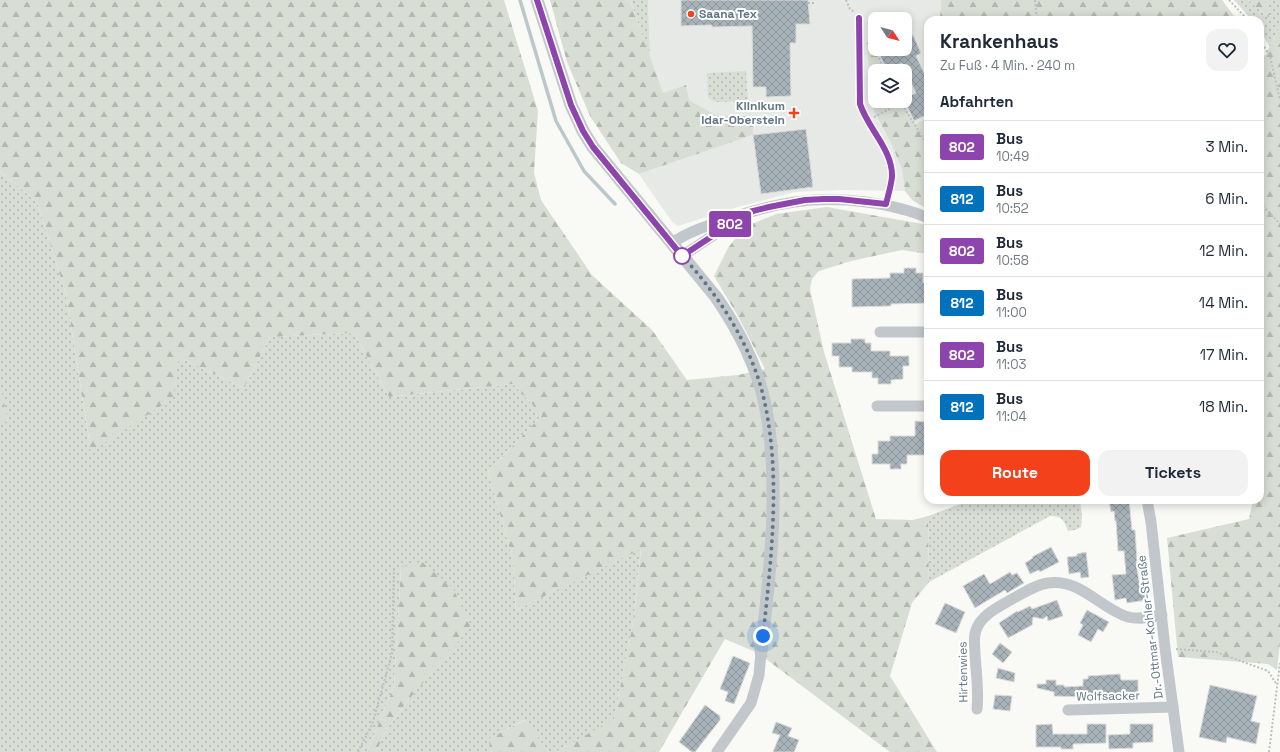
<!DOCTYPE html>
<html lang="de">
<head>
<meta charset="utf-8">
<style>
  :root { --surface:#fff; --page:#f2f2f3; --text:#1f2937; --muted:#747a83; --line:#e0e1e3; --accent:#f3411c }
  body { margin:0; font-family:"Space Grotesk",sans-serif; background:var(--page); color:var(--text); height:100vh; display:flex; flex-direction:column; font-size:15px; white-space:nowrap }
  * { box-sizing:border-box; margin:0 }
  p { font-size:13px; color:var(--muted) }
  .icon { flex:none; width:22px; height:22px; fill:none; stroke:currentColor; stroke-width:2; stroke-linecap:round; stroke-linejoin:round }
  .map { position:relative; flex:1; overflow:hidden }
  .details { position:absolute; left:924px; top:16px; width:340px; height:488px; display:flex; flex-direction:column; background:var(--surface); border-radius:12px; box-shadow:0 2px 10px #0003 }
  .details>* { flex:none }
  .badge { padding:0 8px; border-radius:3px; font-size:14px; line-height:26px }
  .needle { width:26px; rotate:126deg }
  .fabs { position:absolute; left:868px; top:12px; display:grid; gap:8px }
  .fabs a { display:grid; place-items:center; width:44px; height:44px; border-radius:8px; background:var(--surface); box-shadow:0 2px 10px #0003; font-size:20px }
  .you { position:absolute; width:20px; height:20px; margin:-10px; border:3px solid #fff; border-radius:50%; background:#1a73e8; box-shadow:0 0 0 6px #1a73e833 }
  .map>.badge { position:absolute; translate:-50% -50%; box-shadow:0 0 0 2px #fff }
  h2 { padding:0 16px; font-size:15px; line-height:36px }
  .round { display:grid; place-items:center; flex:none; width:42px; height:42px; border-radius:12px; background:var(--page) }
  .overview { display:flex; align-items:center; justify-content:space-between; height:68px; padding:0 16px }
  h1 { font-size:19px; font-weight:800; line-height:30px }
  .primary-button { display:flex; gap:8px; margin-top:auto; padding:8px 16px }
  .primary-button a { flex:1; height:46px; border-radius:12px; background:var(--accent); color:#fff; font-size:16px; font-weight:800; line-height:46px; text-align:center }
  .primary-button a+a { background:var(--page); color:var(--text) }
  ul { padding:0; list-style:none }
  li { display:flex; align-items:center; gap:12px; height:52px; padding:0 16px; border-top:1px solid var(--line) }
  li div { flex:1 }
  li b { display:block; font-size:15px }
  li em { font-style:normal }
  li .badge { min-width:44px; font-weight:700; text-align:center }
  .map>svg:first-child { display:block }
  .built { fill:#e7e9e7; fill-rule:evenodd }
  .green { fill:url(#green-dots) }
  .forest { fill:url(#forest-firs) }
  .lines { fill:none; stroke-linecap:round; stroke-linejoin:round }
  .stream { stroke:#bac8cc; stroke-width:3.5 }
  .building { fill:url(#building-cross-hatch); stroke:#dbdbd8 }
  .path { stroke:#bcc0c3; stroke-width:2; stroke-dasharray:2 2; stroke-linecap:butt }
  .service { stroke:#c2c7cb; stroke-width:5.5 }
  .minor { stroke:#c2c7cb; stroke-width:11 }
  .tertiary { stroke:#c2c7cb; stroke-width:13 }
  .line-casing { stroke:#fff; stroke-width:9 }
  .line { stroke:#8e44ad; stroke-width:6 }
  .walk { stroke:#617784; stroke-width:4; stroke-dasharray:0 7.2 }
  .poi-dot { fill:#f3411c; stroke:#fff; stroke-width:1.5 }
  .stop-dot { fill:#fff; stroke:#8e44ad; stroke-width:2 }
  .labels { text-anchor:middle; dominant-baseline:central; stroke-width:4; stroke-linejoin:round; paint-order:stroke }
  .poi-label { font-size:12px; font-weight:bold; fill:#617784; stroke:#fff; text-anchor:start }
  .street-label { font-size:12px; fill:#617784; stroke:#fff }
</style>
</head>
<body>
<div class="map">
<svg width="1280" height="752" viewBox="0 0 1280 752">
  <defs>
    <pattern id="green-dots" width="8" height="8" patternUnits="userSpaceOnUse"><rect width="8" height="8" fill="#d9ded5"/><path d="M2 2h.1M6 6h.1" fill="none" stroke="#b3b9b2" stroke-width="1.8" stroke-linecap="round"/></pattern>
    <pattern id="forest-firs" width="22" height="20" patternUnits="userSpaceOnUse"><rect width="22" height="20" fill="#d9ded5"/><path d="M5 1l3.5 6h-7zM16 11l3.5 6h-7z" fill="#b3b9b2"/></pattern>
    <pattern id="building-cross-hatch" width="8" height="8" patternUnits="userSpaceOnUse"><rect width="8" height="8" fill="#a8b3b9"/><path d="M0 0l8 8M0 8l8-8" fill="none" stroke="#8c969c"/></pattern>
  </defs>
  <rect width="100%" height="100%" fill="#f9f9f6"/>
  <path class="built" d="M648,0h293l-1,20h-12v98l-13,6 -13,-23h3v-30h-19l-12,-22 -7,-3 1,19 6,46 18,34 10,25 3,21 -64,-1 -46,2 -57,15 -60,19 -6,-4 -33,-48 114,-39v-19h-35l-29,-16 -26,-6 -13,-36zM875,19h30v30h-30z"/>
  <g class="green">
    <polygon points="630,0 648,0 650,58 632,5"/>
    <polygon points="1234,0 1248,0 1268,17 1267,0 1280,0 1280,26 1270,47 1260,30 1260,20 1252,20"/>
    <polygon points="746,71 748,101 716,102 708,98 707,73"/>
    <polygon points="0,171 37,202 66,294 91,452 179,357 244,388 270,337 354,333 389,397 513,384 542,415 488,472 513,560 516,610 641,548 634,617 614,720 556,752 548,752 524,720 489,739 492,752 376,752 388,727 410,698 401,568 394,686 367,752 0,752 0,422 8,422 0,389"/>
    <path d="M966,500h114l2,16 -1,11 -6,3 -7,1c-4,-11 -6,-15 -18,-15l-121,66 -1,-66 38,-14z"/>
  </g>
  <g class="forest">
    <polygon points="0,0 504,0 538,111 534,173 541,200 592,275 652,330 687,380 738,375 765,369 739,318 714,276 728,248 744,227 776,214 827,207 928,225 928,254 902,250 851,261 819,271 812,279 810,289 824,352 876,519 913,520 928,516 929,582 912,603 890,676 937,752 890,752 758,653 725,639 659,752 556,752 614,719 634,617 641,549 516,610 513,560 488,472 542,415 513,384 389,397 354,333 270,337 244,388 179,357 173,398 91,452 66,294 37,202 0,171"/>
    <polygon points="550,0 630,0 663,93 686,85 689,100 718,116 753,116 753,135 639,174 621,163 590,116 567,62"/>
    <polygon points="941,0 1222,0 1237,20 940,20"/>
    <polygon points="1248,0 1267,0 1269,18"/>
    <polygon points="1280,26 1280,643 1277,670 1268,664 1178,657 1167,538 1249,519 1253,500 1260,500 1260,456 1263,439 1260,424 1260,50 1265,56"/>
    <polygon points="867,45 874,49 886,71 875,71 875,101 902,101 915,124 928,118 928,209 913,201 905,191 902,170 892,145 874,111 868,65"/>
    <polygon points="0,385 8,422 0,422"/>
    <polygon points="422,562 453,588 471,627 410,698 388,727 376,752 367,752 394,686 401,567"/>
    <polygon points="525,720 548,752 492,752 488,739"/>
  </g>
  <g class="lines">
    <polyline class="stream" points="520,0 556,121 584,171 615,204"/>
  </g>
  <g class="building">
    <polygon points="681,0 808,0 810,24 796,24 796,43 790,43 791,96 766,97 766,87 753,87 752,26 712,27 712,25 681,26"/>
    <polygon points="913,35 921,53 916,56 928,81 928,114 914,121 905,101 905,98 916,93 902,63 887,70 877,49 905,49 905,36"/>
    <polygon points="806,129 813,187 761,194 753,135"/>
    <polygon points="904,268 916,268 916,273 923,273 923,283 928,283 928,303 891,304 891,306 852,307 852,279 890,278 890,273 904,273"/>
    <polygon points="851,339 865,339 865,343 871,343 871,351 890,351 890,356 909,356 909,366 903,366 903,379 891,380 891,384 878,384 878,378 872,378 872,372 852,372 852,367 839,367 839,356 832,356 832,343 851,343"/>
    <polygon points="915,421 928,422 928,455 907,455 907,464 901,464 901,469 890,469 890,464 872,464 872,454 878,454 878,441 890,441 890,436 915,436"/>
    <polygon points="1109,500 1129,500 1132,530 1135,530 1137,561 1136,561 1140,588 1145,587 1147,600 1127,603 1126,598 1115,600 1112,575 1126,574 1124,551 1118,551 1116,521 1115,521 1114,511 1111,512"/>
    <polygon points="1051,547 1059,562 1040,572 1039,570 1030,574 1025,563 1033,558 1032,557"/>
    <polygon points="1086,552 1089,577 1081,578 1080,572 1069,574 1067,557 1077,556 1077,554"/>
    <polygon points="1010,572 1012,575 1017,573 1024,583 1007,593 1005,590 975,608 963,586 984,574 990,584"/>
    <polygon points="1057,600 1063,616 1048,621 1047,616 1043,619 1033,617 1032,625 1008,638 999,623 1017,611 1018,612 1030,606 1032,609"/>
    <polygon points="945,603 965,612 956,633 935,624"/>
    <polygon points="1087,610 1109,622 1103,632 1098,629 1091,642 1078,635 1083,625 1080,623"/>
    <polygon points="1000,643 1012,652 1003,663 992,654"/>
    <polygon points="733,656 750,663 734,704 725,701 728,692 720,689"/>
    <polygon points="998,668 1015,673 1014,682 996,678"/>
    <polygon points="1120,674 1121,680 1138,680 1138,699 1125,699 1125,695 1084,698 1084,697 1054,696 1054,692 1037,688 1037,684 1046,684 1046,680 1056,680 1056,685 1064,685 1064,687 1083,686 1083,679 1088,679 1088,676"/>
    <polygon points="1210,685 1257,696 1251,721 1260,723 1256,744 1227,737 1226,743 1199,737"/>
    <polygon points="995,695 1012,696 1010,711 993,709"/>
    <polygon points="705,705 720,716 720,720 695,752 692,752 679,742"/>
    <polygon points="776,722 792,728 788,736 799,740 794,752 773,752 780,735 772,733"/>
    <polygon points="1052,724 1053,734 1087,734 1087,724 1106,724 1106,743 1073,744 1073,749 1061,749 1061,747 1036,747 1036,725"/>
    <polygon points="1130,724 1153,724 1153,742 1133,743 1133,748 1109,749 1108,735 1130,734"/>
  </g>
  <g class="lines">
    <g class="path">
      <polyline points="846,0 850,9 854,12"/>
      <polyline points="1035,0 1037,20"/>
      <polyline points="1229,0 1248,20"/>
      <polyline points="808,3 815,3"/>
      <polyline points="1260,40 1270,56 1280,100"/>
      <polyline points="867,43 874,47 885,71"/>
      <polyline points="900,101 928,146"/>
      <polyline points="874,117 901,103"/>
      <polyline points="1260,203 1280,224"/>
      <polyline points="1176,649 1216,652 1268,671 1277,685"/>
      <polyline points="358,752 373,722 392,653 394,567"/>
      <polyline points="1269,752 1280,663"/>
    </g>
    <path class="service" d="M859,18l1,86c8,25 33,46 31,73 0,10 -3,19 -6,27"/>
    <g class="minor">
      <path d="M672,243c16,-11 34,-17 53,-23 50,-17 88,-25 141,-18 22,3 42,7 62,16"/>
      <polyline points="682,256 735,221"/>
      <polyline points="880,332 928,332"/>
      <polyline points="877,406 928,406"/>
      <polyline points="1147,500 1151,522 1165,648 1179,752"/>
      <path d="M977,709c2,-18 -1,-37 -2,-55 0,-8 -2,-16 1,-24 5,-14 19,-21 31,-28 13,-7 27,-17 41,-19 32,-5 53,26 80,34 11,3 23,0 34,-2"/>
      <polyline points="1068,710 1173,707"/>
      <polyline points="717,752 751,703 759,675 761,652"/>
    </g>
    <path class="tertiary" d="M537,0l34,105 12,26 10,16 123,150c22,32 41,69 49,107 16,79 5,169 -4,248"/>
  </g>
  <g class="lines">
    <g class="line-casing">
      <path id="line" d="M537,0l34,105 12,26 10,16 89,109 67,-44 20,-5 36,-7 19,-1h15l47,5c2,-8 5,-18 6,-27 1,-27 -24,-48 -32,-73l-1,-86"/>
    </g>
    <use href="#line" class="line"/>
    <path class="walk" d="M682,256c37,39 72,93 83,148 16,75 6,157 -2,232"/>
  </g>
  <g class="poi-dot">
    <circle cx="691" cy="14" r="4"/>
    <path d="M792 107h4v4h4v4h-4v4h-4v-4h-4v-4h4z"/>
  </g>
  <circle class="stop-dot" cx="682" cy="256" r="8"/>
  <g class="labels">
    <g class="poi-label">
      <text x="699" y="14">Saana Tex</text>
      <text x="785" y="106" text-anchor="end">Klinikum<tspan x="785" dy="14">Idar-Oberstein</tspan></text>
    </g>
    <g class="street-label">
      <text transform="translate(1150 627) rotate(-97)">Dr.-Ottmar-Kohler-Straße</text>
      <text transform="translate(963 672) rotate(-91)">Hirtenwies</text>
      <text transform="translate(1108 696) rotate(-1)">Wolfsacker</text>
    </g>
  </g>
</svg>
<div class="fabs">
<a><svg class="needle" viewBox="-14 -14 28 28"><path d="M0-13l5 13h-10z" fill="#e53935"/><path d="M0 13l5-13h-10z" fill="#747a83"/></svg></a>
<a><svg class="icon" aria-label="layers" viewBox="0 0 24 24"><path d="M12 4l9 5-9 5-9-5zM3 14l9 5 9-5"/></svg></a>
</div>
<div class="you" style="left:763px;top:636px"></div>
<b class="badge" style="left:730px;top:224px;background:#8e44ad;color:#fff">802</b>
<section class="details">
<div class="overview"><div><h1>Krankenhaus</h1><p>Zu Fuß · 4 Min. · 240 m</p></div><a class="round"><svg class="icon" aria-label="heart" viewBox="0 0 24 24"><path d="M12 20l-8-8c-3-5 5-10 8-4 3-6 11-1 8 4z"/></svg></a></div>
<h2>Abfahrten</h2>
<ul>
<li><span class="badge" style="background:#8e44ad;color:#fff">802</span><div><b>Bus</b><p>10:49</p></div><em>3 Min.</em></li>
<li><span class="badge" style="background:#0072bc;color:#fff">812</span><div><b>Bus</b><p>10:52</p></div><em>6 Min.</em></li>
<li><span class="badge" style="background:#8e44ad;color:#fff">802</span><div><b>Bus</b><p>10:58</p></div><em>12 Min.</em></li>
<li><span class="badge" style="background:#0072bc;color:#fff">812</span><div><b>Bus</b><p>11:00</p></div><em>14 Min.</em></li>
<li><span class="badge" style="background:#8e44ad;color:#fff">802</span><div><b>Bus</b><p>11:03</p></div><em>17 Min.</em></li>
<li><span class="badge" style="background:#0072bc;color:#fff">812</span><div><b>Bus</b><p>11:04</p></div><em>18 Min.</em></li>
</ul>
<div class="primary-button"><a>Route</a><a>Tickets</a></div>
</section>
</div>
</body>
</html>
